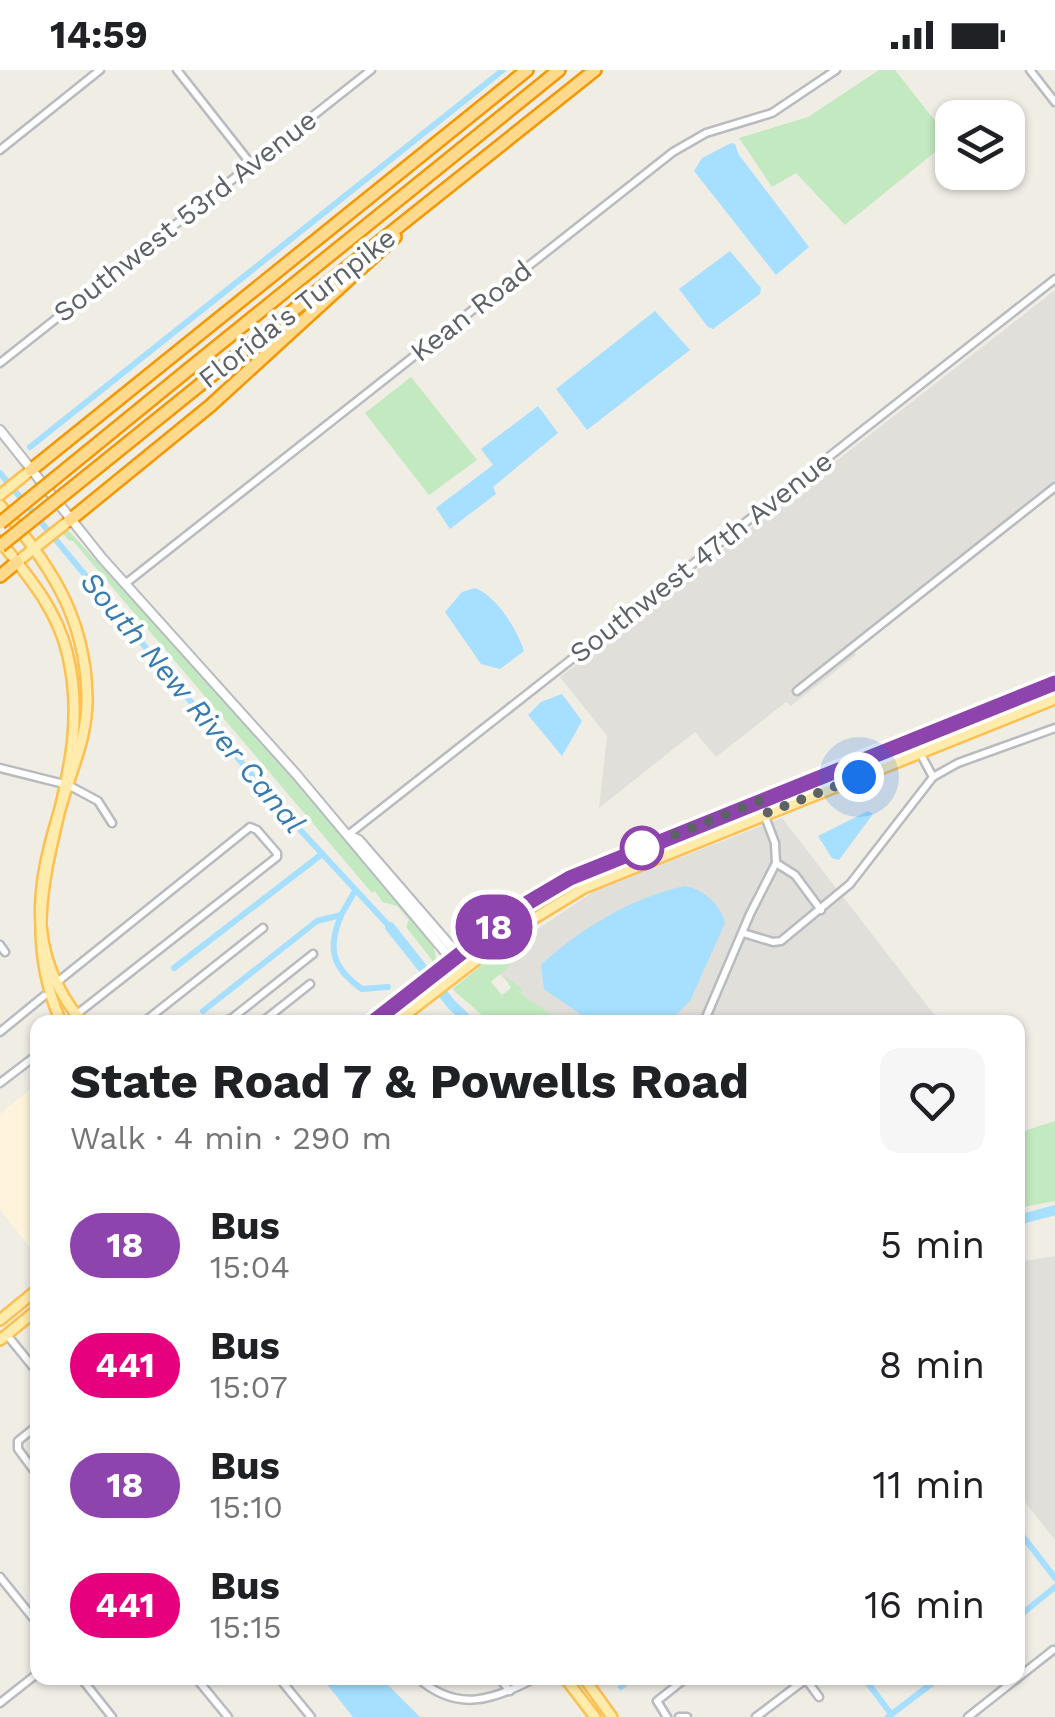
<!DOCTYPE html>
<html lang="en">
<head>
<meta charset="utf-8">
<style>
  :root { --surface:#fff; --page:#f6f6f6; --text:#202124; --muted:#757577 }
  body { margin:0; font-family:"Work Sans",sans-serif; background:var(--page); color:var(--text); height:100vh; display:flex; flex-direction:column; font-size:38px; white-space:nowrap }
  * { box-sizing:border-box; margin:0 }
  p { font-size:32px; color:var(--muted) }
  .icon { flex:none; width:55px; height:55px; fill:none; stroke:currentColor; stroke-width:2; stroke-linecap:round; stroke-linejoin:round }
  .map { position:relative; flex:1; overflow:hidden }
  .sheet { position:absolute; left:30px; top:945px; width:995px; height:670px; display:flex; flex-direction:column; background:var(--surface); border-radius:20px; box-shadow:0 2px 8px #0004 }
  .sheet>* { flex:none }
  .badge { padding:0 20px; border-radius:32px; font-size:35px; line-height:65px }
  .fabs { position:absolute; left:935px; top:30px; display:grid; gap:20px }
  .fabs a { display:grid; place-items:center; width:90px; height:90px; border-radius:20px; background:var(--surface); box-shadow:0 2px 8px #0004; font-size:50px }
  .you { position:absolute; width:50px; height:50px; margin:-25px; border:8px solid #fff; border-radius:50%; background:#1a73e8; box-shadow:0 0 0 15px #1a73e833 }
  .map>.badge { position:absolute; translate:-50% -50%; box-shadow:0 0 0 5px #fff }
  .round { display:grid; place-items:center; flex:none; width:105px; height:105px; border-radius:20px; background:var(--page) }
  .head { display:flex; align-items:center; justify-content:space-between; height:170px; padding:0 40px }
  h1 { font-size:48px; font-weight:700; line-height:75px }
  ul { padding:0; list-style:none }
  li { display:flex; align-items:center; gap:30px; height:120px; padding:0 40px }
  li div { flex:1 }
  li b { display:block; font-size:38px }
  li em { font-style:normal }
  li .badge { min-width:110px; font-weight:700; text-align:center }
  .status { display:flex; justify-content:space-between; align-items:center; height:70px; padding:0 50px; background:var(--surface); direction:ltr }
  .status svg { height:28px; fill:currentColor }
  .map>svg:first-child { display:block }
  .commercial { fill:#fff4db }
  .industrial { fill:#e1dfd9 }
  .green { fill:#c3e9c0 }
  .water { fill:#a6dfff }
  .lines { fill:none; stroke-linecap:round; stroke-linejoin:round }
  .canal { stroke:#a6dfff; stroke-width:6 }
  .river { stroke:#a6dfff; stroke-width:10 }
  .minor-casing { stroke:#b8bbc0; stroke-width:11 }
  .tertiary-casing { stroke:#b8bbc0; stroke-width:12 }
  .primary-casing { stroke:#fcc053; stroke-width:14 }
  .motorway-casing { stroke:#f59700; stroke-width:16 }
  .minor { stroke:#fff; stroke-width:6 }
  .tertiary { stroke:#fff; stroke-width:8 }
  .primary { stroke:#ffebab; stroke-width:9 }
  .motorway { stroke:#ffda8d; stroke-width:11 }
  .motorway-bridge-casing { stroke:#f59700; stroke-width:16; stroke-linecap:butt }
  .motorway-bridge { stroke:#ffda8d; stroke-width:11 }
  .line-casing { stroke:#fff; stroke-width:22 }
  .line { stroke:#8e44ad; stroke-width:15 }
  .walk { stroke:#5d6267; stroke-width:10; stroke-dasharray:0 18 }
  .stop-dot { fill:#fff; stroke:#8e44ad; stroke-width:5 }
  .labels { text-anchor:middle; dominant-baseline:central; stroke-width:8; stroke-linejoin:round; paint-order:stroke }
  .street-label { font-size:28px; fill:#5d6267; stroke:#fff }
  .water-label { font-size:30px; font-style:italic; fill:#387bb0; stroke:#fff }
</style>
</head>
<body>
<div class="status"><b>14:59</b><svg viewBox="0 0 49 12"><path d="M0 12V9h3v3zM5 12V6h3v6zM10 12V3h3v9zM15 12V0h3v12zM26 1h20v11H26zM47 4h2v5h-2z"/></svg></div>
<div class="map">
<svg width="1055" height="1647" viewBox="0 0 1055 1647">
  <rect width="100%" height="100%" fill="#f0ede5"/>
  <polygon class="commercial" points="37,1014 37,1187 0,1139 0,1044"/>
  <g class="industrial">
    <polygon points="1055,220 1055,424 854,582 856,585 791,636 786,632 716,687 695,662 599,738 607,666 560,607"/>
    <polygon points="782,748 940,952 563,952 520,923 499,904 535,873 532,863 596,820"/>
    <polygon points="1055,1186 1055,1470 1018,1423 1018,1192"/>
  </g>
  <g class="green">
    <polygon points="879,0 895,0 950,70 845,155 796,103 772,117 739,68 808,47"/>
    <polygon points="411,307 477,390 429,425 365,343"/>
    <polygon points="68,460 251,659 433,874 437,892 432,896 432,890 406,857 409,850 397,836 382,832 375,821 372,823 73,471 68,470 63,463"/>
    <polygon points="524,862 532,863 535,873 491,912 502,925 511,918 504,905 523,920 520,923 563,952 490,952 452,919"/>
    <polygon points="1055,1051 1055,1131 1018,1138 1018,1063"/>
  </g>
  <g class="water">
    <polygon points="731,73 735,74 739,85 809,177 776,205 694,101 702,88"/>
    <polygon points="730,181 761,218 760,224 713,259 708,257 679,219"/>
    <polygon points="655,241 690,280 587,360 556,319"/>
    <polygon points="538,336 558,363 493,417 496,424 450,459 436,438 493,395 481,379"/>
    <path d="M475,518c22,8 42,42 49,63l-24,18 -19,-5 -36,-52 17,-20z"/>
    <polygon points="562,624 582,651 562,686 528,645 541,632"/>
    <polygon points="868,741 873,744 839,790 832,788 818,766"/>
    <path d="M685,816c18,3 36,19 40,37l-35,78 -21,21h-77l-48,-33 -3,-24c38,-36 92,-68 144,-79z"/>
    <polygon points="322,1608 381,1608 420,1647 353,1647"/>
  </g>
  <g class="lines">
    <g class="canal">
      <polyline points="30,377 503,0"/>
      <polyline points="0,403 278,736 390,857"/>
      <path d="M341,846c-14,32 -9,52 21,73l26,-2"/>
      <polyline points="174,898 322,784"/>
      <polyline points="203,941 317,851 341,845 355,821"/>
      <polyline points="1018,1460 1055,1508"/>
      <polyline points="1018,1547 1055,1517"/>
      <polyline points="864,1608 891,1644"/>
      <polyline points="621,1617 632,1608"/>
      <polyline points="888,1647 939,1608"/>
    </g>
    <g class="river">
      <polyline points="390,857 451,934 470,952"/>
      <polyline points="1018,1150 1055,1140"/>
    </g>
    <g class="minor-casing">
      <g id="minor">
        <polyline points="177,0 251,94"/>
        <polyline points="1030,0 1055,32"/>
        <polyline points="0,80 100,0"/>
        <polyline points="0,293 371,0"/>
        <polyline points="125,514 673,82 706,63 772,43 836,0"/>
        <polyline points="797,621 1055,417"/>
        <polyline points="913,670 933,707 958,693 1055,658"/>
        <polyline points="0,698 68,715 98,731 112,753"/>
        <polyline points="348,765 1055,209"/>
        <polyline points="776,793 795,805 821,840"/>
        <polyline points="743,863 773,872 781,871 850,814 933,707"/>
        <polyline points="0,875 5,882"/>
        <polyline points="56,913 250,757 257,760 277,783 277,787 77,944"/>
        <polyline points="144,952 263,858"/>
        <polyline points="220,952 231,949 313,884"/>
        <polyline points="262,952 310,914"/>
        <polyline points="704,952 750,844 776,793 775,773 759,731"/>
        <polyline points="0,962 44,926"/>
        <polyline points="0,1013 38,984"/>
        <polyline points="7,1265 38,1303"/>
        <polyline points="38,1355 18,1371 18,1379 38,1406"/>
        <polyline points="0,1507 38,1554"/>
        <polyline points="81,1608 112,1647"/>
        <polyline points="196,1608 228,1647"/>
        <polyline points="279,1608 311,1647"/>
        <path d="M418,1608c39,35 76,22 117,0"/>
        <polyline points="499,1608 510,1621"/>
        <polyline points="805,1608 819,1627"/>
        <polyline points="0,1633 38,1603"/>
        <polyline points="667,1647 657,1631 686,1608"/>
        <polyline points="679,1647 687,1647"/>
        <polyline points="756,1647 806,1609"/>
        <polyline points="968,1647 1053,1580"/>
      </g>
    </g>
    <g class="tertiary-casing">
      <g id="tertiary">
        <polyline points="0,360 102,488 296,704 461,901"/>
        <polyline points="348,765 359,770 468,896"/>
      </g>
    </g>
    <g class="primary-casing">
      <g id="primary">
        <polyline points="0,425 31,400"/>
        <path d="M0,435c49,60 85,109 87,190 1,32 -9,59 -19,89 -28,86 -50,161 14,238"/>
        <path d="M0,471c28,35 56,67 67,111 34,135 -67,231 -6,370"/>
        <polyline points="17,492 70,450"/>
        <polyline points="373,952 519,838 570,808 1055,613"/>
        <polyline points="396,952 515,860 584,818 1055,629"/>
        <polyline points="0,1250 38,1219"/>
        <polyline points="0,1270 38,1239"/>
        <polyline points="565,1608 595,1647"/>
        <polyline points="584,1608 612,1647"/>
      </g>
    </g>
    <g class="motorway-casing">
      <g id="motorway">
        <polyline points="189,299 559,0"/>
        <polyline points="201,314 595,0"/>
        <polyline points="31,400 527,0"/>
        <polyline points="70,450 210,336 395,167"/>
        <polyline points="0,506 17,492"/>
      </g>
    </g>
    <use href="#minor" class="minor"/>
    <use href="#tertiary" class="tertiary"/>
    <use href="#primary" class="primary"/>
    <use href="#motorway" class="motorway"/>
    <g class="motorway-bridge-casing">
      <g id="motorway-bridge">
        <polyline points="0,453 189,299"/>
        <polyline points="0,476 201,314"/>
      </g>
    </g>
    <use href="#motorway-bridge" class="motorway-bridge"/>
  </g>
  <g class="lines">
    <g class="line-casing">
      <polyline id="line" points="373,952 519,838 570,808 1055,613"/>
    </g>
    <use href="#line" class="line"/>
    <polyline class="walk" points="642,778 759,731 764,744 859,707"/>
  </g>
  <circle class="stop-dot" cx="642" cy="778" r="20"/>
  <g class="labels">
    <g class="street-label">
      <text transform="translate(185 146) rotate(-38)">Southwest 53rd Avenue</text>
      <text transform="translate(297 238) rotate(-38)">Florida's Turnpike</text>
      <text transform="translate(471 241) rotate(-38)">Kean Road</text>
      <text transform="translate(701 487) rotate(-38)">Southwest 47th Avenue</text>
    </g>
    <g class="water-label">
      <text transform="translate(193 632) rotate(50)">South New River Canal</text>
    </g>
  </g>
</svg>
<div class="fabs">
<a><svg class="icon" aria-label="layers" viewBox="0 0 24 24"><path d="M12 4l9 5-9 5-9-5zM3 14l9 5 9-5"/></svg></a>
</div>
<div class="you" style="left:859px;top:707px"></div>
<b class="badge" style="left:494px;top:857px;background:#8e44ad;color:#fff">18</b>
<section class="sheet">
<div class="head"><div><h1>State Road 7 &amp; Powells Road</h1><p>Walk · 4 min · 290 m</p></div><a class="round"><svg class="icon" aria-label="heart" viewBox="0 0 24 24"><path d="M12 20l-8-8c-3-5 5-10 8-4 3-6 11-1 8 4z"/></svg></a></div>
<ul>
<li><span class="badge" style="background:#8e44ad;color:#fff">18</span><div><b>Bus</b><p>15:04</p></div><em>5 min</em></li>
<li><span class="badge" style="background:#e6007e;color:#fff">441</span><div><b>Bus</b><p>15:07</p></div><em>8 min</em></li>
<li><span class="badge" style="background:#8e44ad;color:#fff">18</span><div><b>Bus</b><p>15:10</p></div><em>11 min</em></li>
<li><span class="badge" style="background:#e6007e;color:#fff">441</span><div><b>Bus</b><p>15:15</p></div><em>16 min</em></li>
</ul>
</section>
</div>
</body>
</html>
